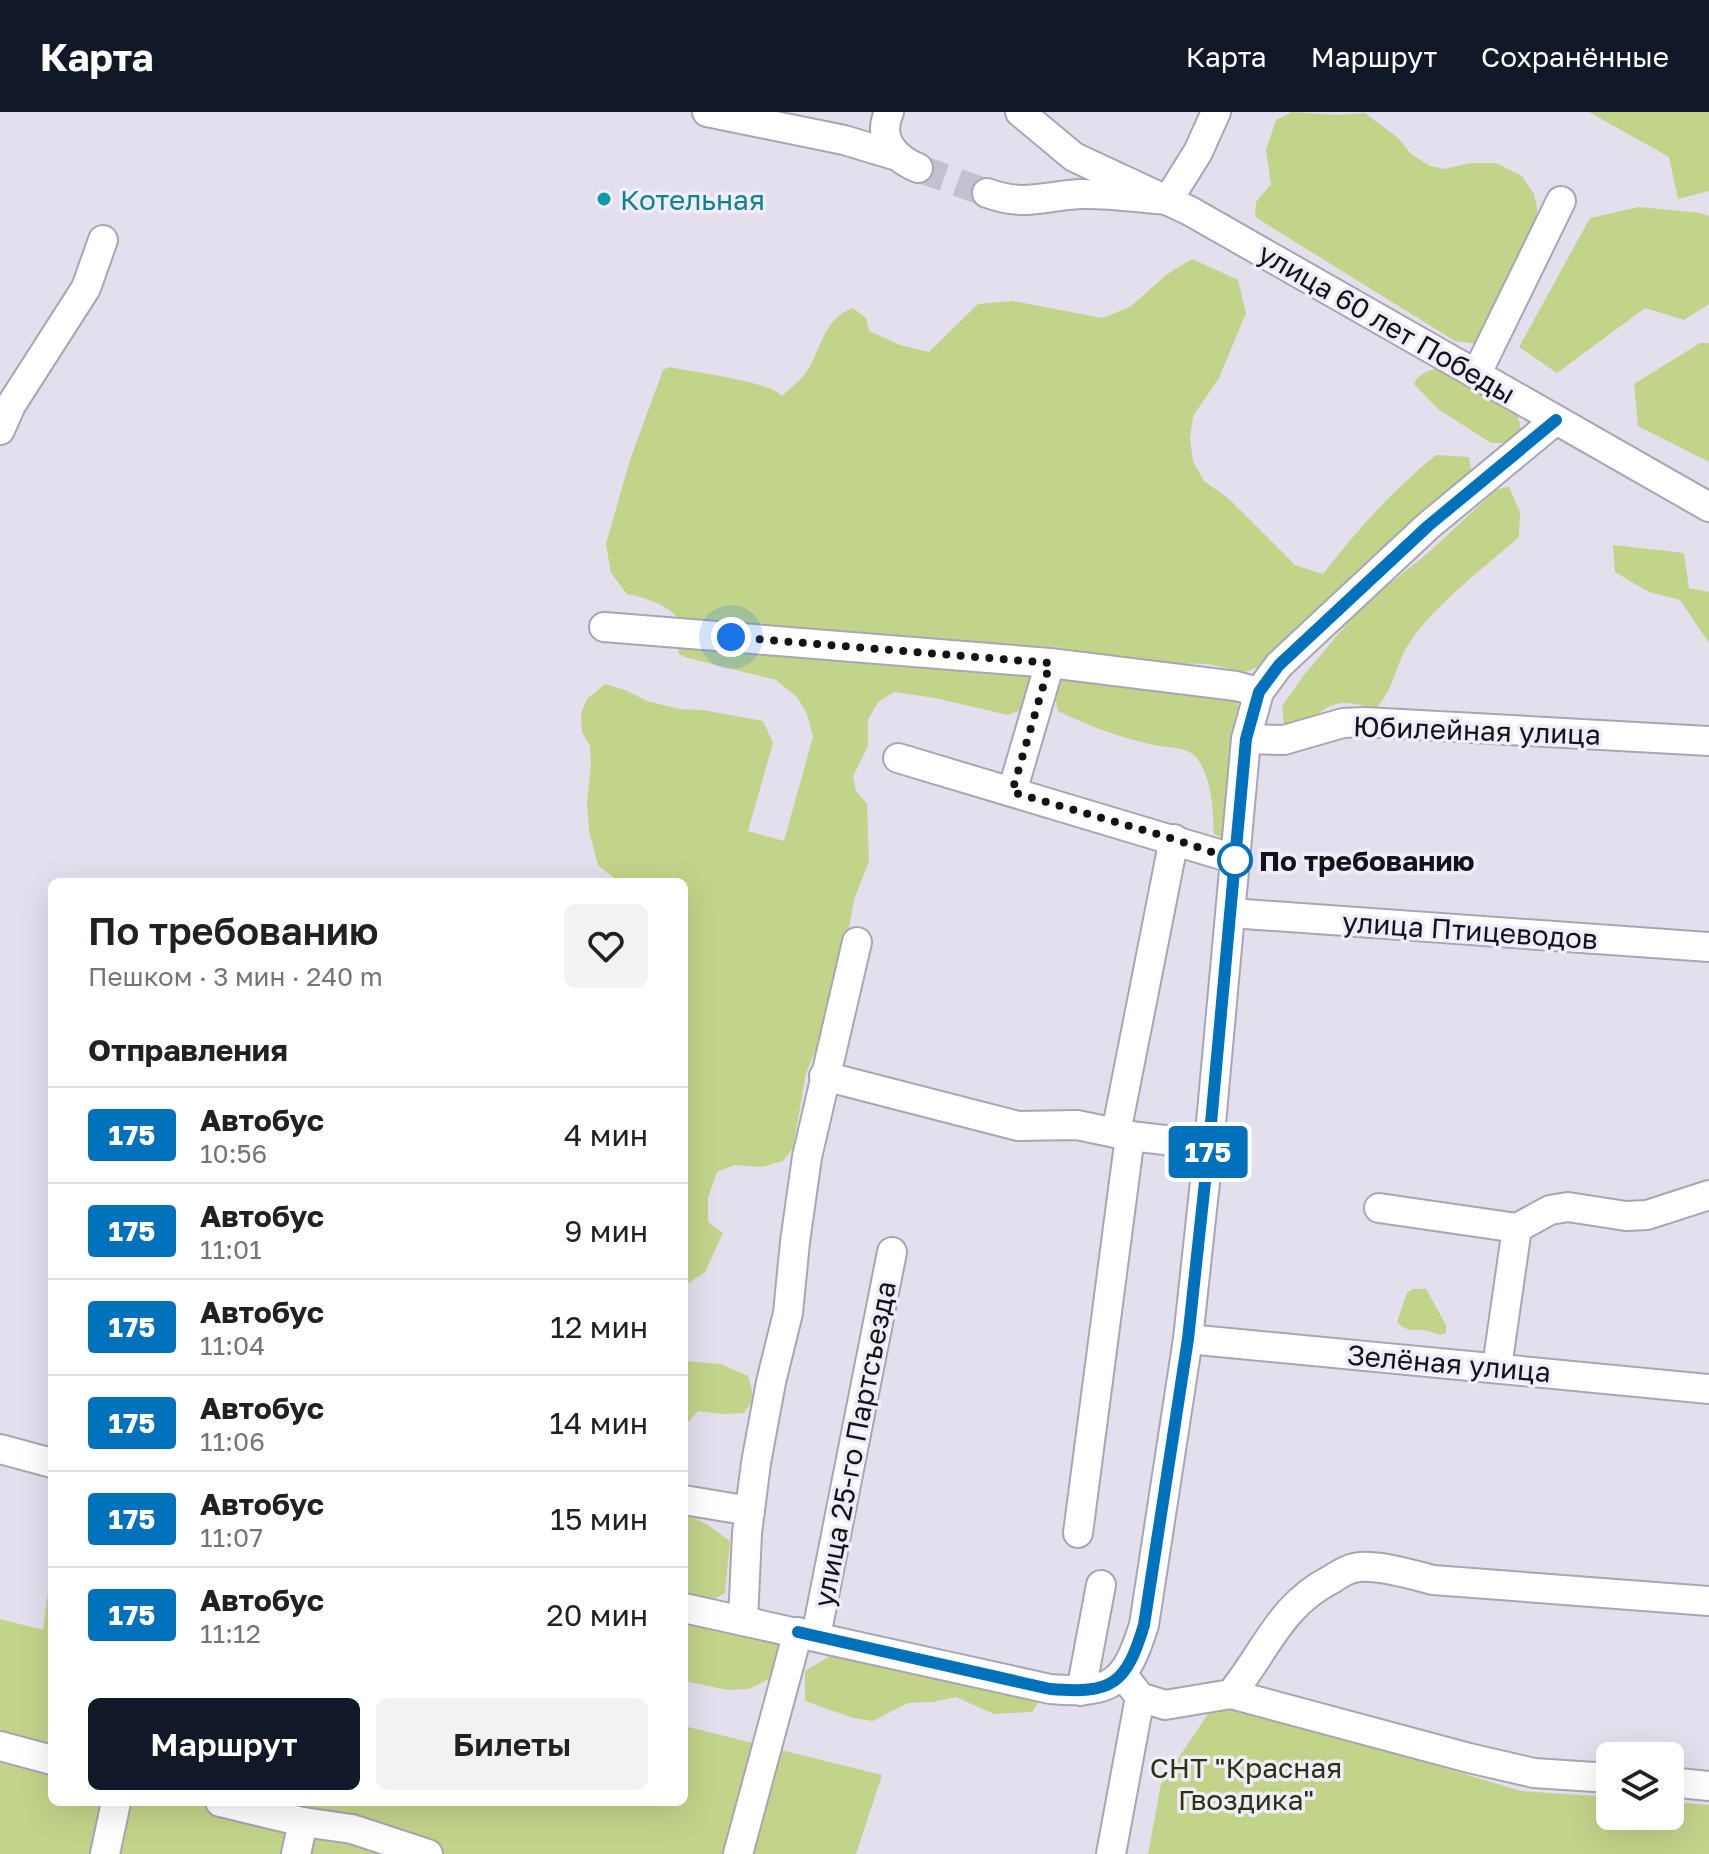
<!DOCTYPE html>
<html lang="ru">
<head>
<meta charset="utf-8">
<style>
  :root { --surface:#fff; --page:#f2f2f2; --text:#202124; --muted:#757577; --line:#e0e0e0; --accent:#111827 }
  body { margin:0; font-family:"Golos Text",sans-serif; background:var(--page); color:var(--text); height:100vh; display:flex; flex-direction:column; font-size:30px; white-space:nowrap }
  * { box-sizing:border-box; margin:0 }
  p { font-size:26px; color:var(--muted) }
  .icon { flex:none; width:44px; height:44px; fill:none; stroke:currentColor; stroke-width:2; stroke-linecap:round; stroke-linejoin:round }
  .map { position:relative; flex:1; overflow:hidden }
  .side { position:absolute; left:48px; top:766px; width:640px; height:928px; display:flex; flex-direction:column; background:var(--surface); border-radius:12px; box-shadow:0 8px 32px #0002 }
  .side>* { flex:none }
  .badge { padding:0 16px; border-radius:6px; font-size:28px; line-height:52px }
  .fabs { position:absolute; left:1596px; top:1630px; display:grid; gap:16px }
  .fabs a { display:grid; place-items:center; width:88px; height:88px; border-radius:12px; background:var(--surface); box-shadow:0 8px 32px #0002; font-size:40px }
  .you { position:absolute; width:40px; height:40px; margin:-20px; border:6px solid #fff; border-radius:50%; background:#1a73e8; box-shadow:0 0 0 12px #1a73e833 }
  .map>.badge { position:absolute; translate:-50% -50%; box-shadow:0 0 0 4px #fff }
  h2 { padding:0 40px; font-size:30px; line-height:72px }
  .round { display:grid; place-items:center; flex:none; width:84px; height:84px; border-radius:12px; background:var(--page) }
  .summary { display:flex; align-items:center; justify-content:space-between; height:136px; padding:0 40px }
  h1 { font-size:38px; font-weight:600; line-height:60px }
  .action { display:flex; gap:16px; margin-top:auto; padding:16px 40px }
  .action a { flex:1; height:92px; border-radius:12px; background:var(--accent); color:#fff; font-size:32px; font-weight:600; line-height:92px; text-align:center }
  .action a+a { background:var(--page); color:var(--text) }
  ul { padding:0; list-style:none }
  li { display:flex; align-items:center; gap:24px; height:96px; padding:0 40px; border-top:2px solid var(--line) }
  li div { flex:1 }
  li b { display:block; font-size:30px }
  li em { font-style:normal }
  li .badge { min-width:88px; font-weight:700; text-align:center }
  header { display:flex; align-items:center; gap:48px; box-sizing:border-box; height:112px; padding:0 40px; background:var(--accent); color:#fff }
  header strong { font-size:38px }
  nav { display:flex; gap:44px; margin-inline-start:auto; font-size:28px }
  .map>svg:first-child { display:block }
  .green { fill:#c2d48a }
  .lines { fill:none; stroke-linecap:round; stroke-linejoin:round }
  .minor-tunnel { stroke:#c4c0cd; stroke-width:28; stroke-dasharray:28 14; stroke-linecap:butt }
  .minor-casing { stroke:#a9a5b2; stroke-width:32 }
  .minor { stroke:#fff; stroke-width:28 }
  .line-casing { stroke:#fff; stroke-width:18 }
  .line { stroke:#0072bc; stroke-width:12 }
  .walk { stroke:#151318; stroke-width:8; stroke-dasharray:0 14.4 }
  .culture-dot { fill:#0f9aa8; stroke:#f0ecfa; stroke-width:3 }
  .stop-dot { fill:#fff; stroke:#0072bc; stroke-width:4 }
  .labels { text-anchor:middle; dominant-baseline:central; stroke-width:7; stroke-linejoin:round; paint-order:stroke }
  .culture-label { font-size:28px; fill:#0d838f; stroke:#f0ecfa; text-anchor:start }
  .street-label { font-size:28px; fill:#151318; stroke:#f0ecfa }
  .stop-label { font-size:28px; font-weight:bold; fill:#151318; stroke:#f0ecfa; text-anchor:start }
  .park-label { font-size:28px; fill:#2c340f; stroke:#f0ecfa }
</style>
</head>
<body>
<header>
<strong>Карта</strong>
<nav><a>Карта</a><a>Маршрут</a><a>Сохранённые</a></nav>
</header>
<div class="map">
<svg width="1709" height="1742" viewBox="0 0 1709 1742">
  <rect width="100%" height="100%" fill="#e3dfed"/>
  <g class="green">
    <polygon points="1292,0 1338,3 1365,1 1398,26 1411,42 1430,54 1445,57 1470,51 1496,51 1522,64 1534,82 1537,96 1537,125 1477,232 1455,229 1255,105 1256,90 1271,72 1266,38 1276,8"/>
    <polygon points="1589,0 1709,0 1709,79 1678,87 1669,45"/>
    <polygon points="1639,95 1700,101 1709,104 1709,192 1684,208 1645,196 1557,261 1519,235 1590,106"/>
    <path d="M1192,147l46,21 8,33 -27,65 -26,38 -3,23 3,22 11,20 24,17 67,67 28,9c34,-44 70,-84 113,-119l33,2 2,13 -43,45 -160,148 -23,9 -37,-8 -72,-2 -80,-15 -364,-19 -10,-4c-11,-19 -35,-26 -55,-30l-16,-21 -5,-29 24,-84 33,-90 6,-3c22,5 101,14 113,29 9,-9 21,-17 27,-28 13,-23 16,-50 44,-60l13,10 3,13 31,14 29,7 49,-48 35,-3 89,17 28,-11 36,-32z"/>
    <polygon points="1700,231 1709,231 1709,350 1638,314 1634,272"/>
    <path d="M1438,256l78,42 5,19 -13,14h-17l-53,-34 -24,-25c5,-11 14,-13 24,-16z"/>
    <path d="M1509,375l11,25 -1,25c-32,28 -92,74 -112,110 -12,20 -14,44 -31,61 -12,-2 -28,-7 -40,-4 -20,5 -29,30 -52,20l-2,-18 22,-31 58,-69 66,-53 69,-64z"/>
    <polygon points="1613,433 1684,441 1689,476 1709,480 1709,531 1680,488 1649,480 1615,460"/>
    <polygon points="681,532 1033,558 1027,596 1008,603 935,586 894,580 878,590 868,608 868,634 853,664 856,679 867,692 869,749 854,788 835,893 806,961 793,1036 783,1049 762,1055 734,1053 717,1060 708,1086 708,1110 723,1121 705,1160 687,1172 684,1172 684,770 619,770 598,753 589,719 587,690 591,654 590,634 582,620 581,601 587,587 605,572 625,578 647,589 679,597 702,598 763,609 773,631 748,719 784,729 813,625 807,602 797,585 776,568 688,546 679,542 678,537"/>
    <path d="M1089,564l143,16 11,23 -19,124 -10,-5c-1,-23 -2,-53 -15,-73 -9,-14 -25,-13 -40,-15 -37,-8 -66,-18 -101,-35l-5,-21 5,-11z"/>
    <path d="M1413,1177h13l20,36v8l-5,2c-6,-1 -13,-5 -19,-5 -11,0 -16,1 -25,-8l10,-29z"/>
    <path d="M684,1249l37,3 27,12c5,15 7,24 -4,37l-21,1 -25,-3 -14,16z"/>
    <polygon points="684,1401 708,1413 730,1429 725,1481 708,1491 684,1486"/>
    <polygon points="51,1457 52,1690 684,1690 684,1614 882,1663 856,1742 0,1742 0,1507 43,1518"/>
    <polygon points="684,1501 767,1520 778,1533 773,1565 749,1577 728,1578 684,1569"/>
    <polygon points="835,1541 1040,1588 1032,1600 994,1602 956,1585 933,1590 908,1591 873,1609 853,1606 805,1589 805,1559"/>
    <polygon points="1242,1595 1521,1679 1610,1685 1610,1704 1670,1704 1670,1690 1709,1693 1709,1742 1148,1742 1161,1672 1210,1599"/>
  </g>
  <g class="lines">
    <polyline class="minor-tunnel" points="918,56 987,81"/>
    <g class="minor-casing">
      <g id="minor">
        <polyline points="707,0 844,28 894,43"/>
        <path d="M889,0c-12,27 5,46 29,56"/>
        <polyline points="1020,0 1074,45 1190,99 1709,395"/>
        <path d="M987,81c39,14 55,3 93,1 29,-1 59,4 88,6l30,-48 18,-40"/>
        <polyline points="1477,261 1561,89"/>
        <polyline points="0,318 11,293 86,176 103,128"/>
        <polyline points="604,515 1050,551 1236,574 1259,580"/>
        <polyline points="1246,627 1284,628 1343,611 1365,610 1709,629"/>
        <polyline points="898,646 1235,747"/>
        <polyline points="1012,680 1050,551"/>
        <polyline points="1231,801 1709,835"/>
        <polyline points="824,964 1018,1014 1077,1013 1130,1024 1209,1033"/>
        <polyline points="1116,1021 1174,727"/>
        <polyline points="1379,1096 1517,1116 1550,1098 1568,1095 1626,1104 1647,1103 1709,1083"/>
        <polyline points="1188,1227 1709,1277"/>
        <polyline points="1497,1255 1517,1116"/>
        <polyline points="0,1337 52,1351"/>
        <polyline points="684,1388 750,1399"/>
        <polyline points="1078,1421 1130,1024"/>
        <path d="M684,1496l366,81c62,5 75,-4 94,-64l44,-286 21,-194 37,-406 13,-47 20,-27 149,-139 128,-106"/>
        <polyline points="743,1509 747,1421 756,1351 771,1270 788,1201 795,1130 807,1045 857,830"/>
        <polyline points="816,1524 892,1140"/>
        <path d="M1123,1563l17,22 25,8 66,-11c35,-43 49,-89 101,-115 6,-4 15,-10 22,-11 19,-5 60,7 79,12l276,21"/>
        <polyline points="1081,1579 1101,1473"/>
        <polyline points="1231,1582 1469,1646 1534,1661 1610,1666"/>
        <polyline points="0,1634 52,1648"/>
        <polyline points="1670,1670 1709,1674"/>
        <polyline points="220,1690 303,1710 352,1717 428,1742"/>
        <polyline points="105,1742 116,1690"/>
        <polyline points="296,1742 303,1710"/>
        <polyline points="738,1742 798,1520"/>
        <polyline points="1111,1742 1140,1585"/>
      </g>
    </g>
    <use href="#minor" class="minor"/>
  </g>
  <g class="lines">
    <g class="line-casing">
      <path id="line" d="M798,1520l252,57c62,5 76,-4 94,-64l44,-286 21,-194 37,-406 13,-47 20,-27 149,-139 128,-106"/>
    </g>
    <use href="#line" class="line"/>
    <polyline class="walk" points="731,525 1050,551 1012,680 1174,727 1235,748"/>
  </g>
  <circle class="culture-dot" cx="604" cy="87" r="8"/>
  <circle class="stop-dot" cx="1235" cy="748" r="16"/>
  <g class="labels">
    <g class="culture-label">
      <text x="620" y="87">Котельная</text>
    </g>
    <g class="street-label">
      <text transform="translate(1387 211) rotate(30)">улица 60 лет Победы</text>
      <text transform="translate(1477 618) rotate(2)">Юбилейная улица</text>
      <text transform="translate(1470 818) rotate(4)">улица Птицеводов</text>
      <text transform="translate(1449 1251) rotate(5)">Зелёная улица</text>
      <text transform="translate(854 1332) rotate(-79)">улица 25-го Партсъезда</text>
    </g>
    <g class="stop-label">
      <text x="1259" y="748">По требованию</text>
    </g>
    <g class="park-label">
      <text x="1246" y="1655">СНТ "Красная<tspan x="1246" dy="32">Гвоздика"</tspan></text>
    </g>
  </g>
</svg>
<div class="fabs">
<a><svg class="icon" aria-label="layers" viewBox="0 0 24 24"><path d="M12 4l9 5-9 5-9-5zM3 14l9 5 9-5"/></svg></a>
</div>
<div class="you" style="left:731px;top:525px"></div>
<b class="badge" style="left:1208px;top:1040px;background:#0072bc;color:#fff">175</b>
<section class="side">
<div class="summary"><div><h1>По требованию</h1><p>Пешком · 3 мин · 240 m</p></div><a class="round"><svg class="icon" aria-label="heart" viewBox="0 0 24 24"><path d="M12 20l-8-8c-3-5 5-10 8-4 3-6 11-1 8 4z"/></svg></a></div>
<h2>Отправления</h2>
<ul>
<li><span class="badge" style="background:#0072bc;color:#fff">175</span><div><b>Автобус</b><p>10:56</p></div><em>4 мин</em></li>
<li><span class="badge" style="background:#0072bc;color:#fff">175</span><div><b>Автобус</b><p>11:01</p></div><em>9 мин</em></li>
<li><span class="badge" style="background:#0072bc;color:#fff">175</span><div><b>Автобус</b><p>11:04</p></div><em>12 мин</em></li>
<li><span class="badge" style="background:#0072bc;color:#fff">175</span><div><b>Автобус</b><p>11:06</p></div><em>14 мин</em></li>
<li><span class="badge" style="background:#0072bc;color:#fff">175</span><div><b>Автобус</b><p>11:07</p></div><em>15 мин</em></li>
<li><span class="badge" style="background:#0072bc;color:#fff">175</span><div><b>Автобус</b><p>11:12</p></div><em>20 мин</em></li>
</ul>
<div class="action"><a>Маршрут</a><a>Билеты</a></div>
</section>
</div>
</body>
</html>
